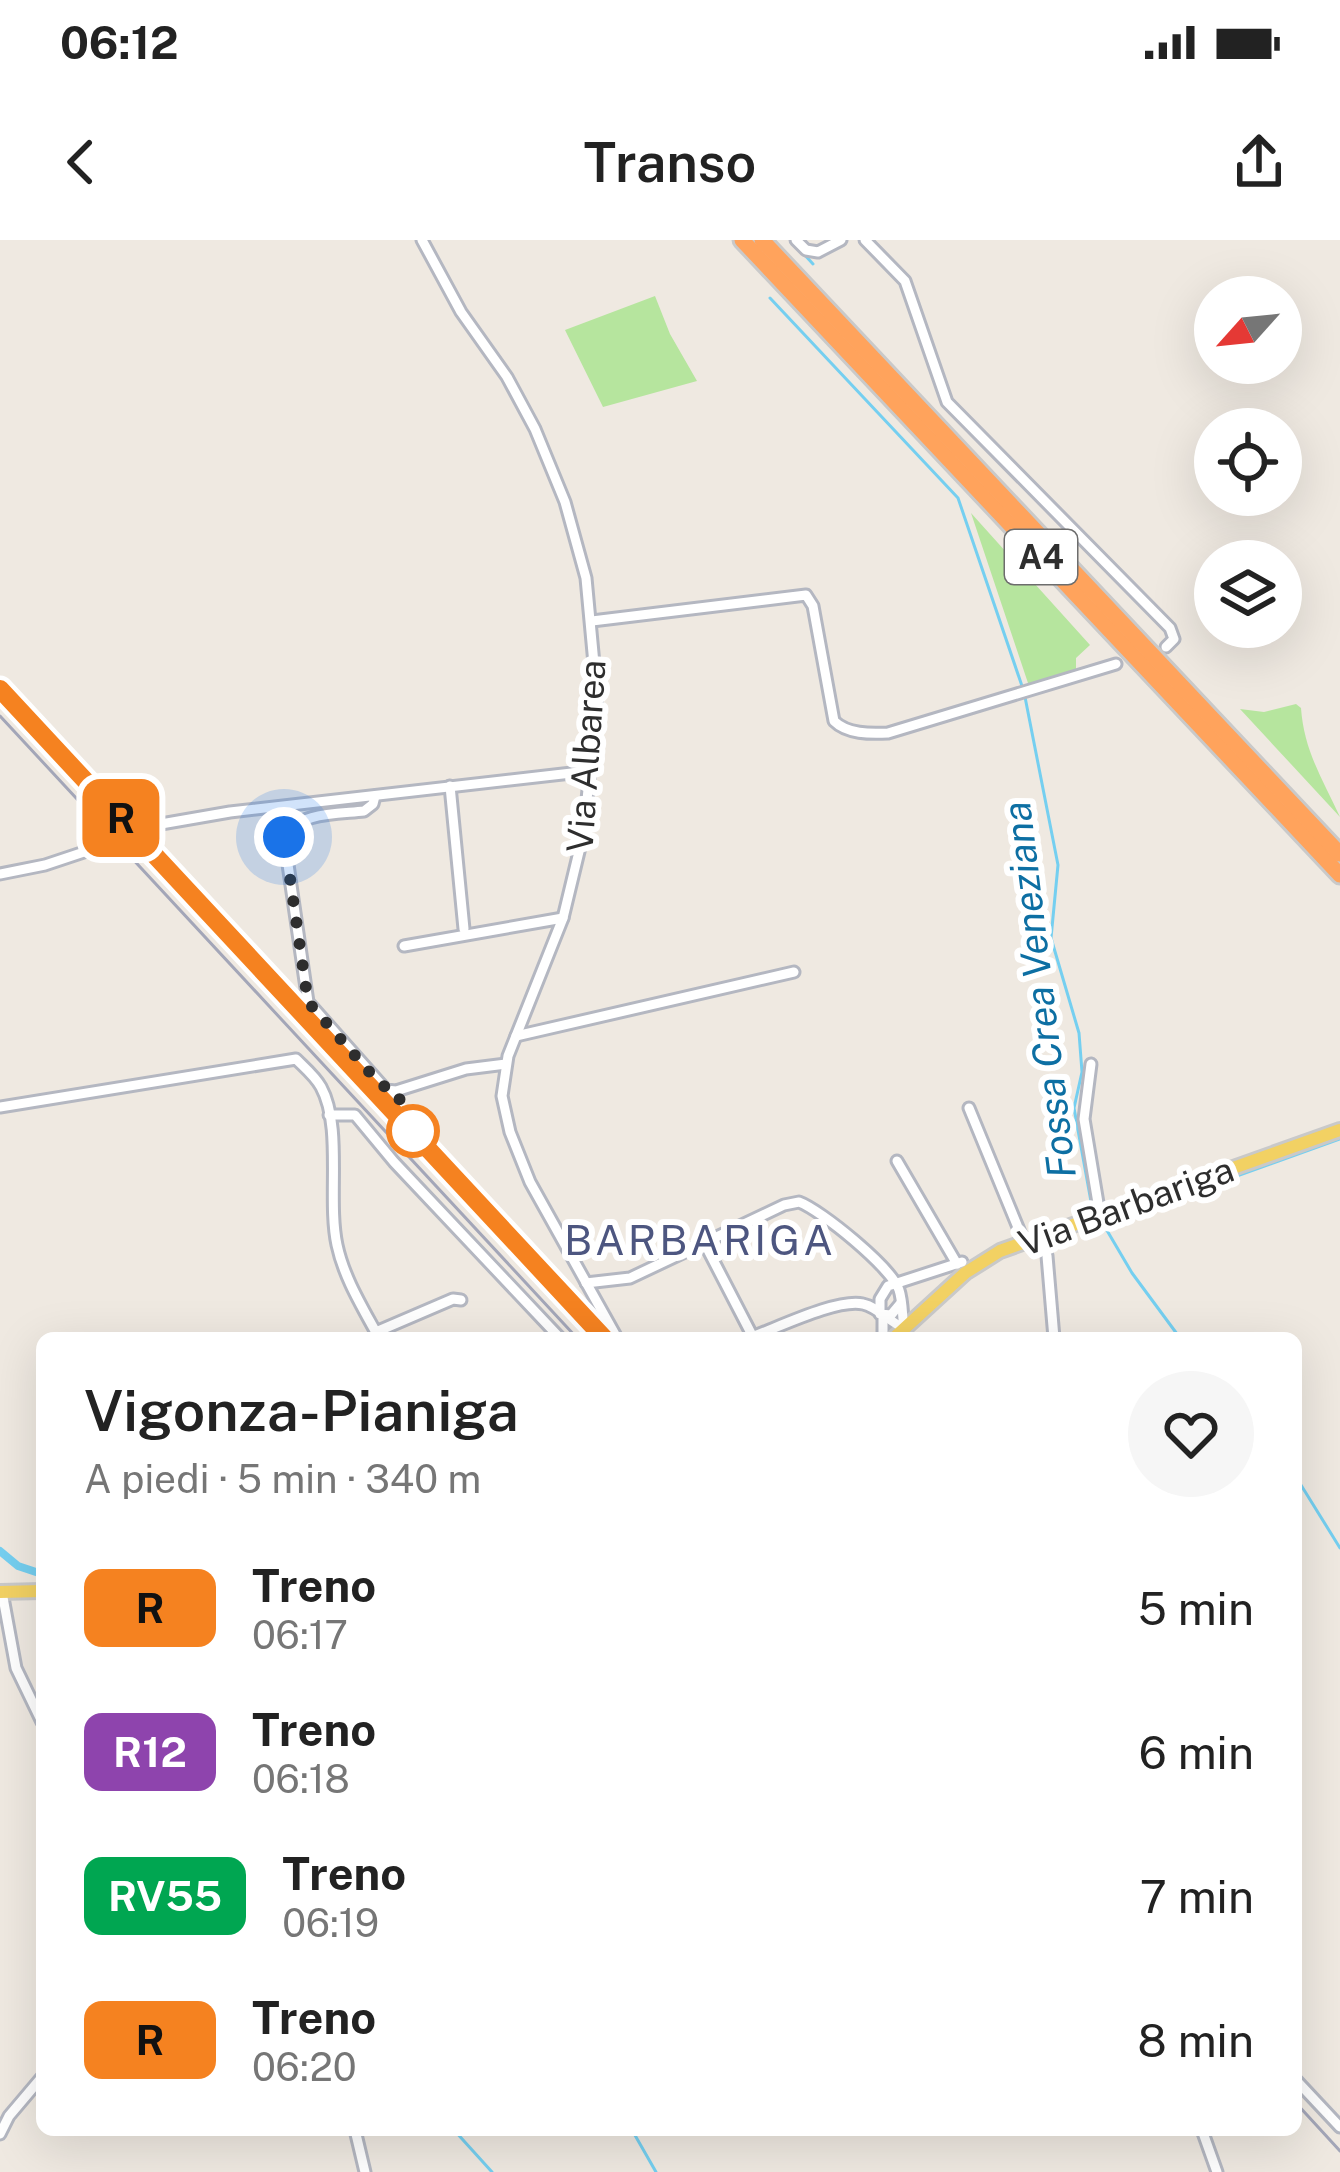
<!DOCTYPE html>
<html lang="it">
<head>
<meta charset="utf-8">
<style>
  :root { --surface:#fff; --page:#f6f6f6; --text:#222; --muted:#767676 }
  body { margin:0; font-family:"Public Sans",sans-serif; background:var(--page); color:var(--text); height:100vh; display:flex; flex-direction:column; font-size:45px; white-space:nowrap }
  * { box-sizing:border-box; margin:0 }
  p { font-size:39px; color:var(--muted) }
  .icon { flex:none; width:66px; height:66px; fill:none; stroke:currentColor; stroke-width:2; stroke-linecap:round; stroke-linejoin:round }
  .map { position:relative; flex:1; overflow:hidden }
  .sheet { position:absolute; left:36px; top:1092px; width:1266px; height:804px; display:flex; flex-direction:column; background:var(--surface); border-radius:18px; box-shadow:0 12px 48px #0002 }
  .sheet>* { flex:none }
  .badge { padding:0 24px; border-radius:18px; font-size:42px; line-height:78px }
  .needle { width:78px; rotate:243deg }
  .tools { position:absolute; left:1194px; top:36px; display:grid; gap:24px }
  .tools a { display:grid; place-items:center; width:108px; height:108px; border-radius:50%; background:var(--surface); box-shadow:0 12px 48px #0002; font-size:60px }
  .you { position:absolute; width:60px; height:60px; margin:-30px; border:9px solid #fff; border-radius:50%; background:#1a73e8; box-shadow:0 0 0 18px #1a73e833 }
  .map>.badge { position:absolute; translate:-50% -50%; box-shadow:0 0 0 6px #fff }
  .round { display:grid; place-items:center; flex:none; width:126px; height:126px; border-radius:63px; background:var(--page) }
  .summary { display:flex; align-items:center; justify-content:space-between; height:204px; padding:0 48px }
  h1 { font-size:57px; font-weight:600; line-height:90px }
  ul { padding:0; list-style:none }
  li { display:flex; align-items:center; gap:36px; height:144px; padding:0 48px }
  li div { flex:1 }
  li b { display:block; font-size:45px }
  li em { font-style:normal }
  li .badge { min-width:132px; font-weight:700; text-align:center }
  .status { display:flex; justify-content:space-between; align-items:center; height:84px; padding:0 60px; background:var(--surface); direction:ltr }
  .status svg { height:33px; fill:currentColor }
  header { display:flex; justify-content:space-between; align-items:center; height:156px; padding:0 48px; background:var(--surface); font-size:54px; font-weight:600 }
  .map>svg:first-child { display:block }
  .green { fill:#b6e59e }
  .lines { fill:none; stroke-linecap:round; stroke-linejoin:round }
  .stream { stroke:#75cff0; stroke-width:3 }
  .canal { stroke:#75cff0; stroke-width:8 }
  .minor-casing { stroke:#b4b7c1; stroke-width:15 }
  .major-casing { stroke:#c9c9c9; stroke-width:18 }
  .highway-casing { stroke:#c9c9c9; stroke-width:21 }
  .minor { stroke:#fff; stroke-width:9 }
  .major { stroke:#f2d163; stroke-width:12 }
  .highway { stroke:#ffa35c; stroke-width:15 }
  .rail { stroke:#a3a6b8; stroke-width:3 }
  .minor-bridge-casing { stroke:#b4b7c1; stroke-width:15; stroke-linecap:butt }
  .minor-bridge { stroke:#fff; stroke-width:9 }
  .line-casing { stroke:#fff; stroke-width:27 }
  .line { stroke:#f58220; stroke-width:18 }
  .walk { stroke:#2e2e2e; stroke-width:12; stroke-dasharray:0 21.6 }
  .stop-dot { fill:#fff; stroke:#f58220; stroke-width:6 }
  .labels { text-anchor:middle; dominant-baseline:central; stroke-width:12; stroke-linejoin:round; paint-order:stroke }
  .shield { fill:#fff; stroke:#6d6d6d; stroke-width:3 }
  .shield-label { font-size:33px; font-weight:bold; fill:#2e2e2e }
  .street-label { font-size:36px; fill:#2e2e2e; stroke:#fff }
  .water-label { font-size:39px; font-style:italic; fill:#0d6fa3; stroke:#fff }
  .quarter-label { font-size:42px; letter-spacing:3px; fill:#4d5680; stroke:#fff }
</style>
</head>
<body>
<div class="status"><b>06:12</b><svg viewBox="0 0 49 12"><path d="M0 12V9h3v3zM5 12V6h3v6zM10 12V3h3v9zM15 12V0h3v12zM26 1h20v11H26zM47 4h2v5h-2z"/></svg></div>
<header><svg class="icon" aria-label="back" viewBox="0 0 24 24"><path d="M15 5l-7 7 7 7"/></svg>Transo<svg class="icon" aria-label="share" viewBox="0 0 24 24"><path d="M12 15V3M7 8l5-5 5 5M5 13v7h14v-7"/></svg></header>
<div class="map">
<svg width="1340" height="1932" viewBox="0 0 1340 1932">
  <rect width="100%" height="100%" fill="#efe9e1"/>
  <g class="green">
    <polygon points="655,56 670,94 697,141 603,167 565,90"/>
    <polygon points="971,273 1090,405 1076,418 1076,433 1029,446"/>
    <path d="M1296,464l5,4c3,43 22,72 39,109l-100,-108 24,3z"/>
  </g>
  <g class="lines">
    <g class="stream">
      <polyline points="802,12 813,24"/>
      <polyline points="770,58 958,258 1022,446"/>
      <polyline points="1025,457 1058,625 1051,698 1079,793 1082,832 1074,868 1092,967"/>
      <polyline points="1102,982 1132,1033 1180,1098"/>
      <polyline points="1103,984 1340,899"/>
      <polyline points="1296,1237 1340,1308"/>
      <polyline points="454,1890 492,1932"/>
      <polyline points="632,1890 656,1932"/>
    </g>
    <polyline class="canal" points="0,1311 18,1326 42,1334"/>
    <g class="minor-casing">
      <g id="minor">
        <polyline points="422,0 461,72 507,137 535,189 565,262 586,338 597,456 584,591 563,678 508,816 502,856 510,892 530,942 617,1098"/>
        <polyline points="796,0 806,10 818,12 841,0"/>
        <polyline points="865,0 905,41 947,162 1170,388 1174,399 1166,407"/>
        <path d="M592,381l214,-26 7,11 21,115c13,13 36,13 54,12l228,-69"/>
        <polyline points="450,546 464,689"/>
        <path d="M375,556l-2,8 -9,7c-26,3 -66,1 -80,26l24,165 78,88 10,1 70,-22 40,-5"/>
        <polyline points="161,584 230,572 589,531"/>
        <polyline points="0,634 45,625 90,610"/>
        <polyline points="404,706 563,678"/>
        <polyline points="516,796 794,732"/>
        <polyline points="1091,824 1084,879 1100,975"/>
        <path d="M0,867l296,-48c9,9 19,17 25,28 22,40 6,112 16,158 7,33 26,63 42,93"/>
        <polyline points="969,868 1024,1002"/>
        <polyline points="329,875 355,875 394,922 560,1098"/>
        <polyline points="897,921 957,1024"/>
        <polyline points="1041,996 1047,1016 1054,1098"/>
        <polyline points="709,1012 753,1097"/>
        <path d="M586,1043l44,-5 154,-73 15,-3c22,8 93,66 100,88 4,12 3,26 5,38"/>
        <polyline points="901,1063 891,1075 880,1074 880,1059 888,1046 962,1022"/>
        <polyline points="376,1092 453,1059 461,1060"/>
        <path d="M749,1098c26,-9 88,-40 114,-34 15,3 26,18 41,24"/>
        <polyline points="883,1098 883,1079"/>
        <polyline points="2,1352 16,1428 42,1482"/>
        <polyline points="1296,1840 1340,1887"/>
        <polyline points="355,1890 365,1932"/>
        <polyline points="1202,1890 1217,1932"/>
        <polyline points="0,1894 9,1876 42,1837"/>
      </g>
    </g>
    <g class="major-casing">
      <g id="major">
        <polyline points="894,1098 965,1033 1000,1011 1340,890"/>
        <polyline points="0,1352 42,1351"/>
      </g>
    </g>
    <g class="highway-casing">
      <g id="highway">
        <polyline points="742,0 1340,635"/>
        <polyline points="762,0 1340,614"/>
      </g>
    </g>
    <use href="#minor" class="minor"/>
    <use href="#major" class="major"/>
    <use href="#highway" class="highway"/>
    <g class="rail">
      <polyline points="0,449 604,1098"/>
      <polyline points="0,476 577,1098"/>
      <polyline points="1296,1863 1340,1911"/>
    </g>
    <g class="minor-bridge-casing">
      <polyline id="minor-bridge" points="90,610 161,584"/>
    </g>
    <use href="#minor-bridge" class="minor-bridge"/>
  </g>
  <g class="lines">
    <g class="line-casing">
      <polyline id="line" points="0,449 604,1098"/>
    </g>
    <use href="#line" class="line"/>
    <polyline class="walk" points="284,597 308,762 381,845 396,851 413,891"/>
  </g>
  <circle class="stop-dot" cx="413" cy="891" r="24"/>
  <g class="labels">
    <rect class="shield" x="1005" y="290" width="72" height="54" rx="9"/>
    <g class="shield-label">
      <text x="1041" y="317">A4</text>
    </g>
    <g class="street-label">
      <text transform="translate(586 516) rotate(-86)">Via Albarea</text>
      <text transform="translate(1126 966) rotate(-20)">Via Barbariga</text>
    </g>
    <g class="water-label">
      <text transform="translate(1039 750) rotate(-97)">Fossa Crea Veneziana</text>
    </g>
    <g class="quarter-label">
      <text x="700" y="999">BARBARIGA</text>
    </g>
  </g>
</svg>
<div class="tools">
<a><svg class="needle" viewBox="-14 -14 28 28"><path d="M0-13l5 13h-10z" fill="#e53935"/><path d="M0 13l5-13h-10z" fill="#767676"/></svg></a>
<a><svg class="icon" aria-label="locate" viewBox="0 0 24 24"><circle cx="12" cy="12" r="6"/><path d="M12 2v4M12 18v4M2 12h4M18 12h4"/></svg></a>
<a><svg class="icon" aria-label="layers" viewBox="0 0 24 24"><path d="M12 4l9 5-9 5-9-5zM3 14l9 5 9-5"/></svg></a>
</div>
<div class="you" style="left:284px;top:597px"></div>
<b class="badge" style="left:121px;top:578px;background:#f58220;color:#111">R</b>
<section class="sheet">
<div class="summary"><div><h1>Vigonza-Pianiga</h1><p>A piedi · 5 min · 340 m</p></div><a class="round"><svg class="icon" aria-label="heart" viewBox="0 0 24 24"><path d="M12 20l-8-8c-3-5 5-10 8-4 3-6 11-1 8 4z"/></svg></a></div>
<ul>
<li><span class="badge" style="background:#f58220;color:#111">R</span><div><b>Treno</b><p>06:17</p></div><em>5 min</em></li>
<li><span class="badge" style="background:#8e44ad;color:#fff">R12</span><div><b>Treno</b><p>06:18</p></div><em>6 min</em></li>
<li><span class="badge" style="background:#00a651;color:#fff">RV55</span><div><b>Treno</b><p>06:19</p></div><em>7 min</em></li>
<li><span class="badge" style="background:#f58220;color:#111">R</span><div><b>Treno</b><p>06:20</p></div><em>8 min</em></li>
</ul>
</section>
</div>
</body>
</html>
